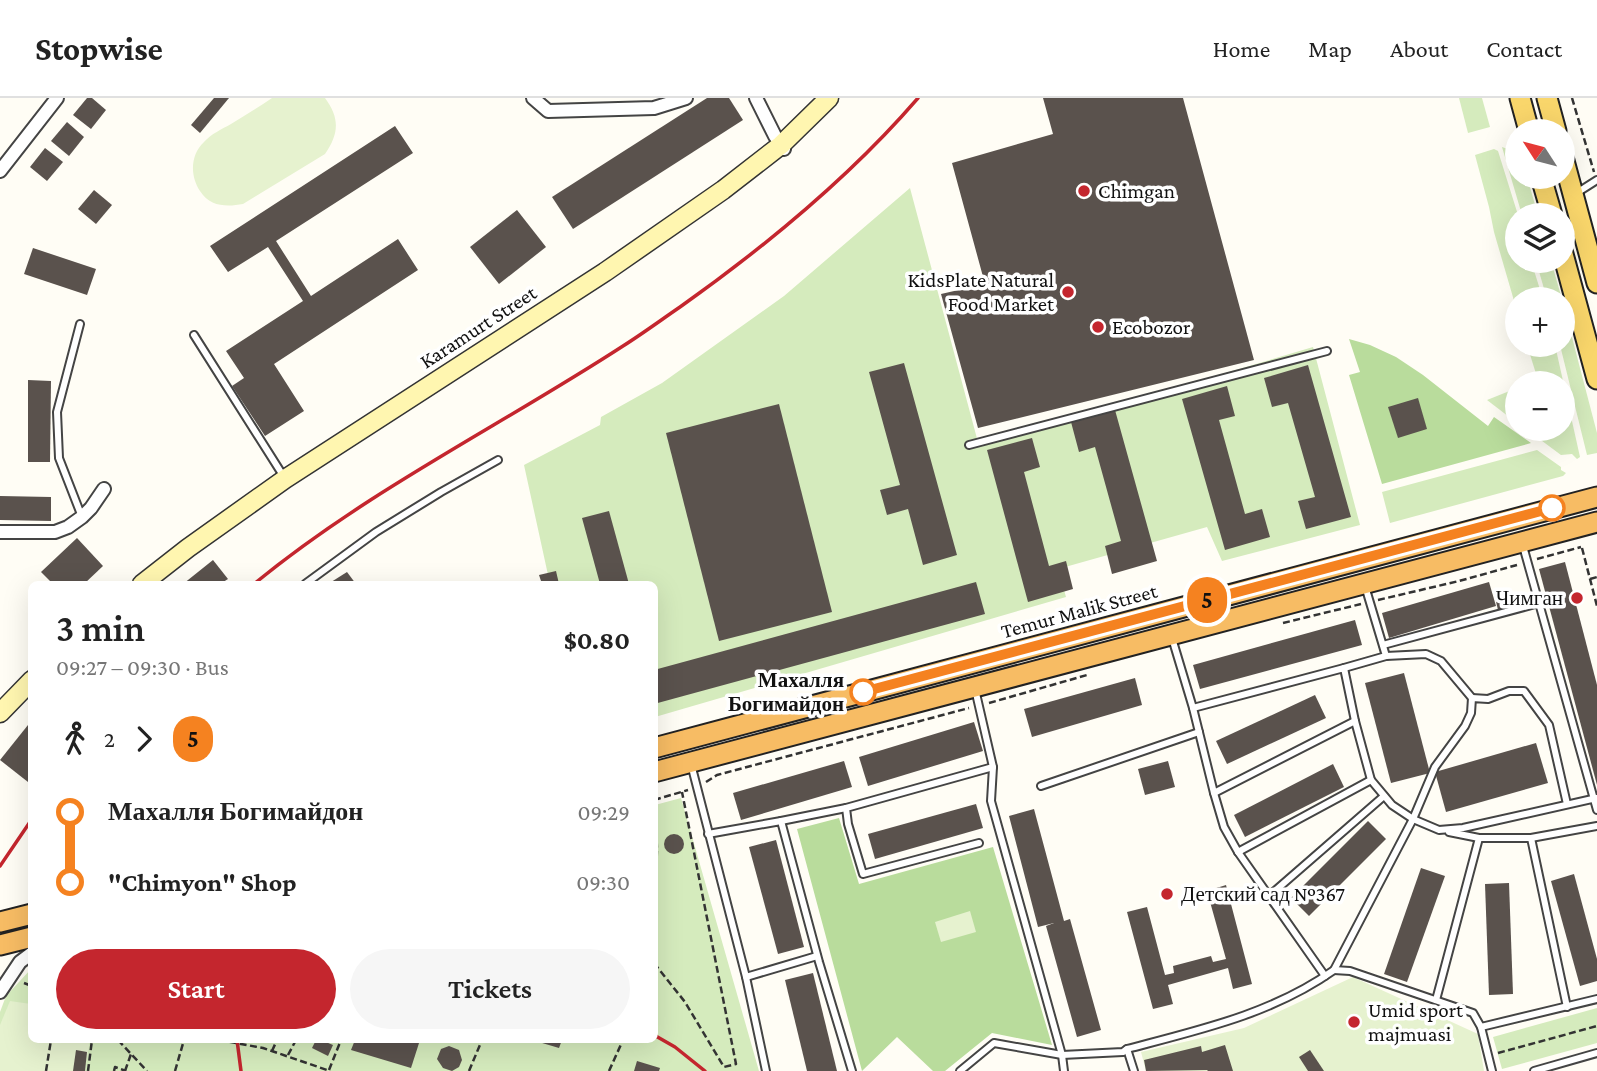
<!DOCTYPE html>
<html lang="en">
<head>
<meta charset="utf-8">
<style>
  :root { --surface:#fff; --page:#f6f6f6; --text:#222; --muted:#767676; --line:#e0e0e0; --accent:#c4262e }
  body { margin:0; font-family:"Crimson Pro",serif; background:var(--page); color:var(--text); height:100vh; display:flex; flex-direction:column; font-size:26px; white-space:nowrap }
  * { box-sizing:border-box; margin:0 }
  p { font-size:23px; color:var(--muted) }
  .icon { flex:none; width:38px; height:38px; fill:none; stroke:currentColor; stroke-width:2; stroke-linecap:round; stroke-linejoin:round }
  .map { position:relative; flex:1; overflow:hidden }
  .drawer { position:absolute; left:28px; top:483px; width:630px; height:462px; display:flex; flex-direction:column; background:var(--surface); border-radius:10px; box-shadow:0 7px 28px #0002 }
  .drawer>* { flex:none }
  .badge { padding:0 14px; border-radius:23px; font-size:24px; line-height:46px }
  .needle { width:46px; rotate:306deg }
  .tools { position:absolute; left:1505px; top:21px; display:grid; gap:14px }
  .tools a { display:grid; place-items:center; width:70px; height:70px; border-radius:50%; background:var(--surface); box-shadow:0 7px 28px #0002; font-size:35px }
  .map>.badge { position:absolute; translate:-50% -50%; box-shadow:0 0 0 4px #fff }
  .legs { display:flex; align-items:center; gap:10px; height:77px; padding:0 28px; font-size:23px }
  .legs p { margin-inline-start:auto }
  .overview { display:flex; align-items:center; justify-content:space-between; height:119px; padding:0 28px }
  h1 { font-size:38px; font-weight:600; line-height:52px }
  .primary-button { display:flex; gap:14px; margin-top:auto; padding:14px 28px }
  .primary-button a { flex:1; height:80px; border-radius:42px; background:var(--accent); color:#fff; font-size:28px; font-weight:600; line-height:80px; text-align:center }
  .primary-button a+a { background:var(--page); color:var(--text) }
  ul { padding:0 28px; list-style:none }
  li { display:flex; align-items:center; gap:24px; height:70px; font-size:26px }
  li i { display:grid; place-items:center; width:10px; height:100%; margin:0 9px; background:currentColor }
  li i::after { content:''; width:18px; height:18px; margin:-9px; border:5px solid; border-radius:50%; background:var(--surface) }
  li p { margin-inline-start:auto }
  li:first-child i { background:linear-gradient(#0000 50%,currentColor 0) }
  li:last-child i { background:linear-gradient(currentColor 50%,#0000 0) }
  header { display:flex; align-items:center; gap:42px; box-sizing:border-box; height:98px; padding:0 35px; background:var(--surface); border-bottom:2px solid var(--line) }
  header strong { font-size:33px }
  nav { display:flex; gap:38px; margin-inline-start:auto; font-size:24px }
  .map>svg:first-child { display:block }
  .green { fill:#d5ebbd }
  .forest { fill:#b9dc9c }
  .pitch { fill:#e6f2cf }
  .building { fill:#5a524d }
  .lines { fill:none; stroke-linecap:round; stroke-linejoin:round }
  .service-casing { stroke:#444; stroke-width:10 }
  .minor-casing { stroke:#444; stroke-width:16 }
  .secondary-casing { stroke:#333; stroke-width:21 }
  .primary-casing { stroke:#222; stroke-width:23 }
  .trunk-casing { stroke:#222; stroke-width:23 }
  .path { stroke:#333; stroke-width:2.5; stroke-dasharray:7 3.5; stroke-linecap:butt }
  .service { stroke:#fff; stroke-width:6 }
  .minor { stroke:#fff; stroke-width:12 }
  .secondary { stroke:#fff6b0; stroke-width:18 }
  .primary { stroke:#f9d66b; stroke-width:19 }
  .trunk { stroke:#f7bc64; stroke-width:19 }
  .rail { stroke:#c4262e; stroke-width:3.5 }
  .line-1-casing { stroke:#fff; stroke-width:16 }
  .line-1 { stroke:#f58220; stroke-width:10 }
  .poi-dot { fill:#c4262e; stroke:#fff; stroke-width:2.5 }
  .stop-1-dot { fill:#fff; stroke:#f58220; stroke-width:3.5 }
  .labels { text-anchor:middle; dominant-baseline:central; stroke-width:7; stroke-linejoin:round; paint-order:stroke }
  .poi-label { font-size:21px; fill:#111; stroke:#fff; text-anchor:start }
  .street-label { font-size:21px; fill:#111; stroke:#fff }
  .stop-label { font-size:21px; font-weight:bold; fill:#111; stroke:#fff; text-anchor:end }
</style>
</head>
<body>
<header>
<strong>Stopwise</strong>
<nav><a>Home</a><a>Map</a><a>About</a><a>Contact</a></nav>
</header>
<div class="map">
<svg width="1597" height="973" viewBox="0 0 1597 973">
  <rect width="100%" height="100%" fill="#fffdf5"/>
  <g class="green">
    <polygon points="1459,0 1482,0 1490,29 1468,35"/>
    <polygon points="1502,49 1517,54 1517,79 1527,79 1538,117 1522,117"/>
    <polygon points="1494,51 1498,53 1518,117 1517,163 1531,163 1543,201 1517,201 1517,213 1494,134 1489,109 1475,57"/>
    <polygon points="910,90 979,348 1313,249 1360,427 1222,463 1207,429 1058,471 1066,499 655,619 654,486 550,486 524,367 600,327 601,319 662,285 784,198"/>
    <polygon points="1536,163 1551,163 1562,201 1547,201"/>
    <polygon points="1563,205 1597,335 1597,355 1587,357 1560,247 1563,247"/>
    <polygon points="1527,247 1555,247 1580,359 1577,361 1572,356 1561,357 1526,331 1563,331 1563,285 1530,285 1538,282"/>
    <polygon points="1517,290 1517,325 1487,302"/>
    <polygon points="1537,352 1561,369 1561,372 1566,375 1563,378 1390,425 1382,394"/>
    <polygon points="681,700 759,973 0,973 0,914 6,898 31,871 32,942 654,942 655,707"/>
    <polygon points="1597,910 1597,945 1502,971 1493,939"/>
  </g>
  <g class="forest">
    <polygon points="1349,241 1370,247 1396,259 1423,277 1488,328 1494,319 1531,345 1382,386 1349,277 1360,274"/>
    <polygon points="839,720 859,786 993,749 1052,947 992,935 945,973 933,973 897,939 862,973 797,731"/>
  </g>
  <g class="pitch">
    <path d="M272,0h53c15,20 14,36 0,56l-82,50c-16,3 -33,3 -43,-13 -10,-15 -10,-36 4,-49 7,-8 18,-13 27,-18 14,-9 28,-17 41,-26z"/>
    <polygon points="970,813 976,834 941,844 935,824"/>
    <polygon points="1353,879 1478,936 1484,973 1146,973 1141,954 1244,930"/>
    <polygon points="10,903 31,906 32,942 90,942 85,973 0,973 0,927"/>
  </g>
  <g class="building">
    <polygon points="87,0 92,0 106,12 91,31 73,17"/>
    <polygon points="214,0 229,0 200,35 191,27"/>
    <polygon points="707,0 729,0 743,22 573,131 552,99"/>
    <polygon points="1043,0 1183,0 1254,262 978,330 941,196 985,186 952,65 1053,36"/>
    <polygon points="67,24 84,39 69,58 51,43"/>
    <polygon points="395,28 413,55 276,143 311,198 398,141 418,172 274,266 304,313 265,338 232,288 244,280 226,253 303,203 268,149 228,174 210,148"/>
    <polygon points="45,50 63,64 47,83 30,69"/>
    <polygon points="94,92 112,107 96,126 78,111"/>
    <polygon points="517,112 546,149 499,186 470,149"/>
    <polygon points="33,150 96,171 87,197 24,176"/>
    <polygon points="904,265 957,457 923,467 908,411 887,417 880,392 900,387 869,274"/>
    <polygon points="1308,267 1351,419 1306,431 1298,403 1315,399 1288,305 1272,309 1264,280"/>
    <polygon points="28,282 51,283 50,364 28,364"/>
    <polygon points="1227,288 1235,318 1219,322 1245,416 1262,411 1270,439 1225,452 1182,301"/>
    <polygon points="1418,300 1427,331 1398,340 1388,309"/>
    <polygon points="779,306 832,514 719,543 666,335"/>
    <polygon points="1115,312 1157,463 1112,476 1105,448 1121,443 1095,349 1079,354 1071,324"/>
    <polygon points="1032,340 1040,369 1024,374 1049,468 1066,463 1073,491 1028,504 987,352"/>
    <polygon points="0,398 51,399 51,423 0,422"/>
    <polygon points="609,413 629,486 600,486 582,420"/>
    <polygon points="77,440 103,468 84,486 53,486 41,474"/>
    <polygon points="213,462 228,481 220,486 183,486"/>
    <polygon points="1565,464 1597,587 1597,687 1539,471"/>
    <polygon points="556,473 559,486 542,486 539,477"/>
    <polygon points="347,474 356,486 328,486"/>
    <polygon points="976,484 985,516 654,606 654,572"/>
    <polygon points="1489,484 1496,508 1389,540 1382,515"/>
    <polygon points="1507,491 1512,508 1498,512 1494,495"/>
    <polygon points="1355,522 1362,547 1200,591 1193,567"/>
    <polygon points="1404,575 1430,675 1391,685 1365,585"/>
    <polygon points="1135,580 1142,607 1032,639 1024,611"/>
    <polygon points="1315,597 1326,620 1227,666 1216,643"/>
    <polygon points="32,622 32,679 28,684 0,662"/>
    <polygon points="974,624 983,653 868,688 859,659"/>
    <polygon points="1536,645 1548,685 1446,714 1435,674"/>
    <polygon points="844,663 852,689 741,722 733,695"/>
    <polygon points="1168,663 1175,689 1145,697 1138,671"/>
    <polygon points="1333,666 1344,689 1245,739 1234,717"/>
    <polygon points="976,706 983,730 875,761 868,736"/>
    <polygon points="1034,711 1064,823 1070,821 1101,932 1077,939 1046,828 1054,825 1038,829 1009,718"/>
    <polygon points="1368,723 1386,741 1309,818 1291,800"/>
    <circle cx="674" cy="746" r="10"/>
    <polygon points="776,742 804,849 778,856 749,749"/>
    <polygon points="1421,770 1445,778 1407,884 1384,876"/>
    <polygon points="1574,776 1597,861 1597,883 1580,888 1551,783"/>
    <polygon points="1509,785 1513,896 1489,897 1485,786"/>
    <polygon points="1226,787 1252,886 1233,891 1228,870 1168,887 1173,906 1153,911 1127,814 1147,809 1165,877 1174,875 1173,868 1211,858 1213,864 1226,861 1207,793"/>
    <polygon points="813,875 837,973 807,973 785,882"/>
    <polygon points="316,942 321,942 333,947 328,958 312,950"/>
    <polygon points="355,942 420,942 411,970 351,952"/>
    <polygon points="532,942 562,942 559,950"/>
    <polygon points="1225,947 1233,973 1208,973 1207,972 1146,973 1144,962 1201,948 1202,954"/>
    <polygon points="449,948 459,952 462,962 459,969 452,973 443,970 437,961 441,951"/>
    <polygon points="76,952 87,954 85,973 73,973"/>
    <polygon points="1310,952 1324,973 1308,973 1299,959"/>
    <polygon points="637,963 660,970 659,973 634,973"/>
  </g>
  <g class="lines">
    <g class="service-casing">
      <g id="service">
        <polyline points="1575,96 1597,82"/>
        <polyline points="80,226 57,314 59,360 82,419"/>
        <polyline points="194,237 284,379"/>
        <polyline points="969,347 1327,253"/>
        <polyline points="1523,448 1597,712"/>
        <polyline points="305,486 376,434 441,394 498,362"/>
        <polyline points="1172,540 1193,610 1214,695 1224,729 1238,754 1325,878"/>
        <polyline points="1383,547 1539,505"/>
        <polyline points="1386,558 1426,556 1441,563 1472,600"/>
        <polyline points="1344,570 1386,558 1365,488"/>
        <polyline points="975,591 993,669 991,703 1062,957 1064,973"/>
        <polyline points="1193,610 1344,570 1355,623 1371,682 1392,707 1413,721 1439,732 1463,730 1597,700"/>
        <polyline points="691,666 746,879 766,973"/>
        <polyline points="1041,688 1199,634"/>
        <polyline points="1214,695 1355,623"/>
        <polyline points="781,723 846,710"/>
        <polyline points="708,736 781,723 819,864 852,973"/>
        <polyline points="1479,740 1531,740 1597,728"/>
        <polyline points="1531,740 1567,909"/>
        <polyline points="979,745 863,776 848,726 846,710 993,669"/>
        <polyline points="1238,754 1371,682"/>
        <polyline points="1269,798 1384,698"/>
        <polyline points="1334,872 1350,873 1473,915 1481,929 1492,973"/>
        <polyline points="746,879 817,858"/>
        <polyline points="1436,902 1479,740 1449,734"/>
        <polyline points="1481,929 1597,901"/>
        <polyline points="1127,951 1134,973"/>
        <path d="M960,973l34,-28 68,12 61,-3 4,-3c72,-19 145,-35 207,-79l79,-151 22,-52 30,-41 6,-13 1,-15 16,1 21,-8h15l25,34 18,79"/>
        <polyline points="1534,973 1597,955"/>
      </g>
    </g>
    <g class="minor-casing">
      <g id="minor">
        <polyline points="533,0 548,13 654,10 686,0"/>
        <polyline points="756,0 775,38 784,51"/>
        <polyline points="0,73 57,0"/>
        <polyline points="0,434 55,434 68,429 82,419 91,410 104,391"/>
        <polyline points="0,894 20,864 32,855"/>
      </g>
    </g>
    <g class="secondary-casing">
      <g id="secondary">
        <polyline points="142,486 188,450 285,381 605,174 723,92 781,47 829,0"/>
        <polyline points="0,615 32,582"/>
      </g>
    </g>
    <g class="primary-casing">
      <g id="primary">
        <polyline points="1520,0 1529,33"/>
        <polyline points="1547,0 1556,33"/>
        <polyline points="1563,59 1597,185"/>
        <polyline points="1541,79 1552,117"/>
        <polyline points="1563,156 1597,281"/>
      </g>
    </g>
    <g class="trunk-casing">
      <g id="trunk">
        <polyline points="654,650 1597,399"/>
        <polyline points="654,674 1597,424"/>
        <polyline points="0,824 32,816"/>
        <polyline points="0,847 32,839"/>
      </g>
    </g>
    <g class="path">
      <polyline points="1572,0 1594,74"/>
      <polyline points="1582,450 1597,508"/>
      <polyline points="1537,461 1581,449"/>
      <polyline points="1590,481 1597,479"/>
      <polyline points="1378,502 1459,483 1517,467"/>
      <polyline points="1283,525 1361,506"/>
      <polyline points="815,578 819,592"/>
      <polyline points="989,605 1087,577"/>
      <polyline points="706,684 717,677 969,610"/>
      <polyline points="654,702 688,692"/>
      <polyline points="31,793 32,793"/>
      <polyline points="654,844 657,751 655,702"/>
      <polyline points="654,865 685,904 724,969 736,966 682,694"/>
      <polyline points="24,885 32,888"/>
      <polyline points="118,942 147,973"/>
      <polyline points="219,942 263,950 330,973"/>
      <polyline points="272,953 277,942"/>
      <polyline points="1498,955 1597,928"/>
      <polyline points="288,957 296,942"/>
      <polyline points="329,972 341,942"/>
      <polyline points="46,973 51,942"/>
      <polyline points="88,973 92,942"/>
      <polyline points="114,973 115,969 126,973"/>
      <polyline points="125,973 131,956"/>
      <polyline points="175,973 184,942"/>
      <polyline points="469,973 482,942"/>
      <polyline points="609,973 623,942"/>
    </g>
    <use href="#service" class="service"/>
    <use href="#minor" class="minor"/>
    <use href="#secondary" class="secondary"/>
    <use href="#primary" class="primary"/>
    <use href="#trunk" class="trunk"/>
    <g class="rail">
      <path d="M254,486c113,-93 246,-158 369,-238 19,-12 38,-26 57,-39 86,-61 169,-129 238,-209"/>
      <polyline points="0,768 32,721"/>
      <polyline points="654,937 675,949 705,973"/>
      <polyline points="237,942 241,973"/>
    </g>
  </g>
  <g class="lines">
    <g class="line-1-casing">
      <polyline id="line-1" points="863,594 1552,410"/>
    </g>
    <use href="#line-1" class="line-1"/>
  </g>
  <g class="poi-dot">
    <circle cx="1084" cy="93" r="7"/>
    <circle cx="1068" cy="194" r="7"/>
    <circle cx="1098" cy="229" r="7"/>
    <circle cx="1577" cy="500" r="7"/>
    <circle cx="1167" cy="796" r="7"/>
    <circle cx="1354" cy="924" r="7"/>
  </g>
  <g class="stop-1-dot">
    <circle cx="1552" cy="410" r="12"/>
    <circle cx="863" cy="594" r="12"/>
  </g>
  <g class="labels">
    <g class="poi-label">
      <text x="1098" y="93">Chimgan</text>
      <text x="1054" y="182" text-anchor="end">KidsPlate Natural<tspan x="1054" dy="24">Food Market</tspan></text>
      <text x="1112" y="229">Ecobozor</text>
      <text x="1563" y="500" text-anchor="end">Чимган</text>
      <text x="1181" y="796">Детский сад №367</text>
      <text x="1368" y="912">Umid sport<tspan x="1368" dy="24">majmuasi</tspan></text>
    </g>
    <g class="street-label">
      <text transform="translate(478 229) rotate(-33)">Karamurt Street</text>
      <text transform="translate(1079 513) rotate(-15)">Temur Malik Street</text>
    </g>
    <g class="stop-label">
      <text x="844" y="582">Махалля<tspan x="844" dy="24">Богимайдон</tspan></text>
    </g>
  </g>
</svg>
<div class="tools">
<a><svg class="needle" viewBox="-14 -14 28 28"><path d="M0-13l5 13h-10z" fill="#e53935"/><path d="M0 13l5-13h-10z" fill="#767676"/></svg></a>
<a><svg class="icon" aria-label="layers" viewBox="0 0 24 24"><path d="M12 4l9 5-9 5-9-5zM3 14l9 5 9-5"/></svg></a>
<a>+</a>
<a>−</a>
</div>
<b class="badge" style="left:1207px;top:502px;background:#f58220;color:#111">5</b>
<section class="drawer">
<div class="overview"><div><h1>3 min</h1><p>09:27 – 09:30 · Bus</p></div><b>$0.80</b></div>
<div class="legs"><svg class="icon" aria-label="walk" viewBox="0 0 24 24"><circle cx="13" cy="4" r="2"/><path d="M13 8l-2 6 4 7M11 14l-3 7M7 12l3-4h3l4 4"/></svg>2<svg class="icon" aria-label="forward" viewBox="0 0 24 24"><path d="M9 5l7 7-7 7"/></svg><b class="badge" style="background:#f58220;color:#111">5</b></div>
<ul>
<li><i style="color:#f58220"></i><b>Махалля Богимайдон</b><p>09:29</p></li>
<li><i style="color:#f58220"></i><b>&quot;Chimyon&quot; Shop</b><p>09:30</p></li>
</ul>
<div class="primary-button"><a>Start</a><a>Tickets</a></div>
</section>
</div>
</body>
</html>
